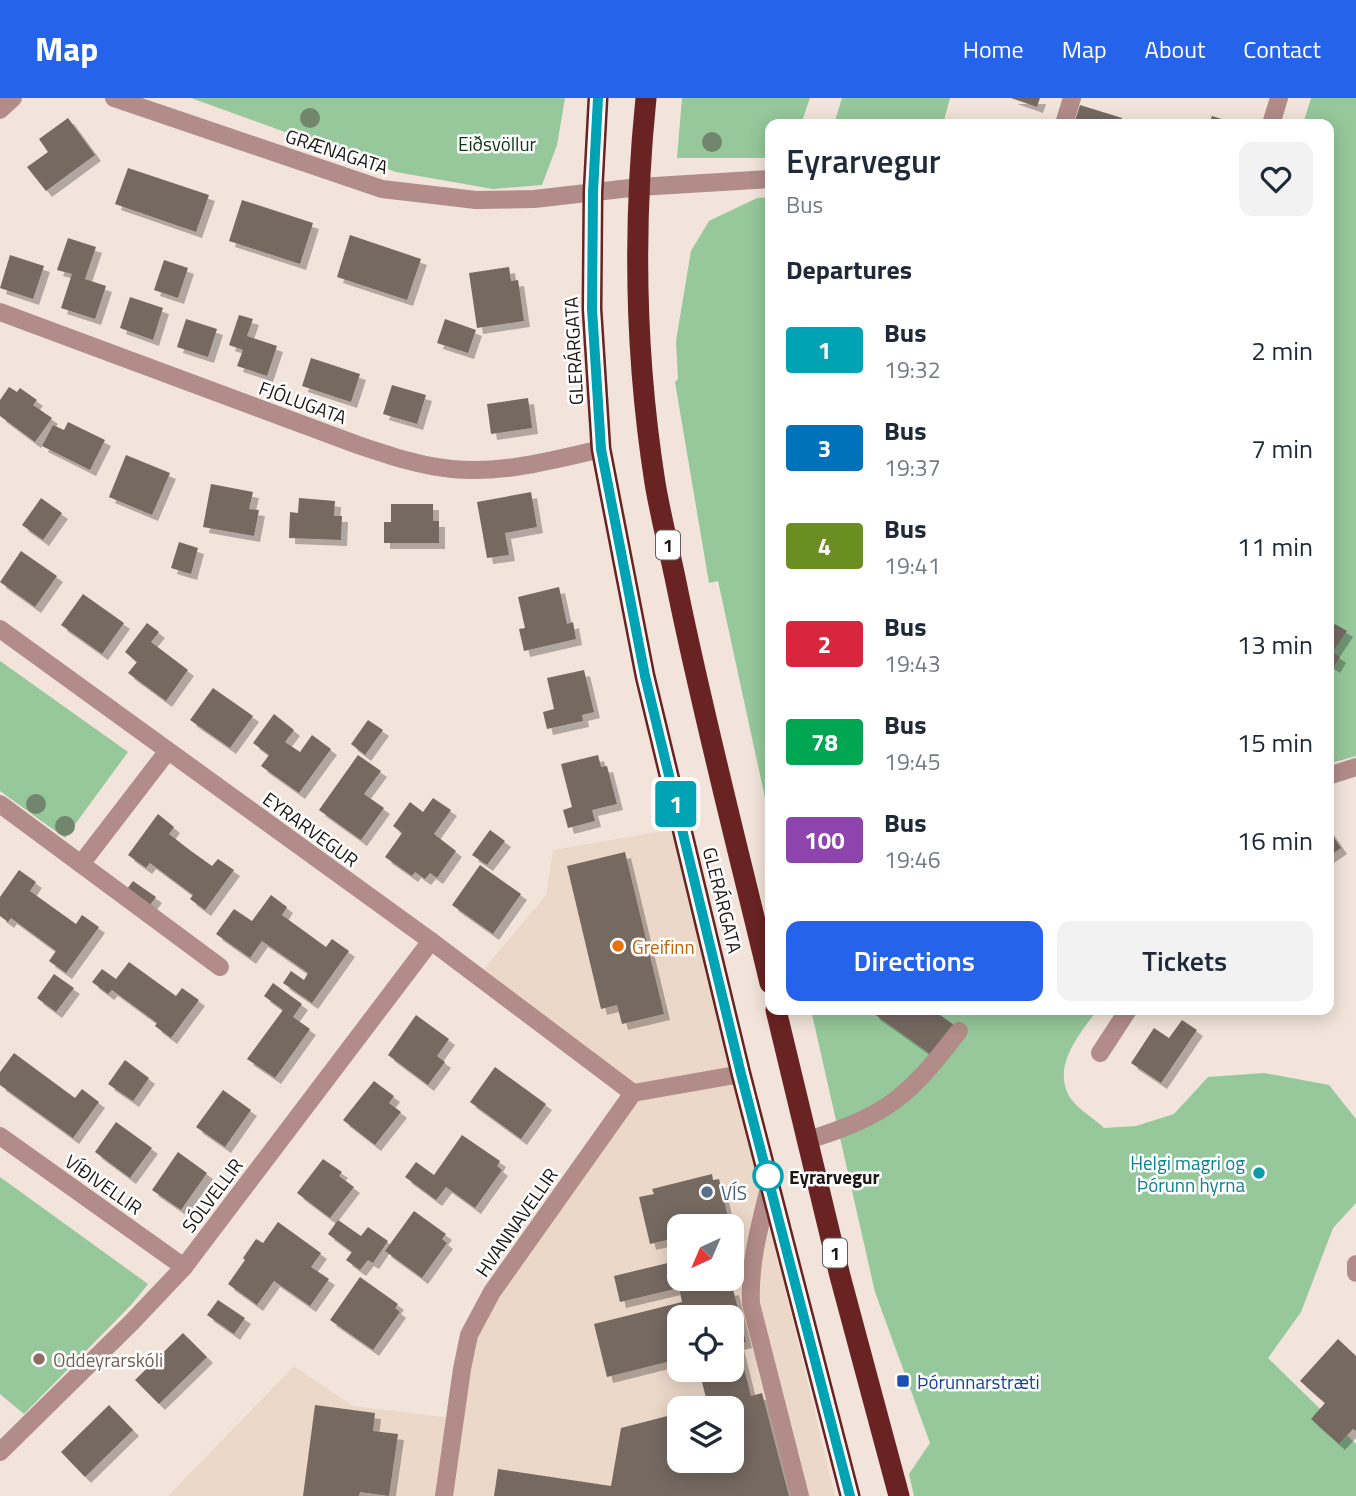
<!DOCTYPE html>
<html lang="en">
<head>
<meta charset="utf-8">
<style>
  :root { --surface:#fff; --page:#f2f2f3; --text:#1f2937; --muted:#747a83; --accent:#2563eb }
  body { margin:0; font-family:"Titillium Web",sans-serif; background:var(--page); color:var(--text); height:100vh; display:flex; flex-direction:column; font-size:26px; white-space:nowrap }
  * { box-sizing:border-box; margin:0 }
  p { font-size:23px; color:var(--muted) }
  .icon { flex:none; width:38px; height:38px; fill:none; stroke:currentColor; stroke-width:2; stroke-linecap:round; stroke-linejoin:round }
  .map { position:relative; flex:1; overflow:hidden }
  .drawer { position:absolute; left:765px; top:21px; width:569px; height:896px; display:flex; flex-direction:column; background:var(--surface); border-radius:14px; box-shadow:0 4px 18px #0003 }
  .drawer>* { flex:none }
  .badge { padding:0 14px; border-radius:5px; font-size:24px; line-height:46px }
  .needle { width:46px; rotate:224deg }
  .controls { position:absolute; left:667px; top:1116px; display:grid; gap:14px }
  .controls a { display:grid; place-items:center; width:77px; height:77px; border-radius:14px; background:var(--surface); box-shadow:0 4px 18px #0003; font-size:35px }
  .map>.badge { position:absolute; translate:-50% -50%; box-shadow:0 0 0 4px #fff }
  h2 { padding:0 21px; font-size:26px; line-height:63px }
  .round { display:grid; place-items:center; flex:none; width:74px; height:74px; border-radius:14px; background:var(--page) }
  .headline { display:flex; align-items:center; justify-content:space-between; height:119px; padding:0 21px }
  h1 { font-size:33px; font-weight:600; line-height:52px }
  .button { display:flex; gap:14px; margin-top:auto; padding:14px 21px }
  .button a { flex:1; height:80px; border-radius:14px; background:var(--accent); color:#fff; font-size:28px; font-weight:600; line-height:80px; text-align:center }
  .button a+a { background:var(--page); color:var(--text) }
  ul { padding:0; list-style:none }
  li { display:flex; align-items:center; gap:21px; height:98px; padding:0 21px }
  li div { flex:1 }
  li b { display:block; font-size:26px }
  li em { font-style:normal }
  li .badge { min-width:77px; font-weight:700; text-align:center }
  header { display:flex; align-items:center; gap:42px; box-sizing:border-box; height:98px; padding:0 35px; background:var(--accent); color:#fff }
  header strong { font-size:33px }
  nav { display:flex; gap:38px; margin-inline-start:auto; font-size:24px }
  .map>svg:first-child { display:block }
  .built { fill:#ecd8c9; fill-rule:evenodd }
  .green { fill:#96c89b }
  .building { fill:#756961; filter:url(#shadow) }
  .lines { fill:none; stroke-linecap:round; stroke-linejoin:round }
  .minor { stroke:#b18c89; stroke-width:18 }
  .highway { stroke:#692322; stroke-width:21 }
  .tree { fill:#72856d }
  .line-casing { stroke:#fff; stroke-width:16 }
  .line { stroke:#00a3b4; stroke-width:10 }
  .food-dot { fill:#e8710a; stroke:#fff; stroke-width:2.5 }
  .culture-dot { fill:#0f9aa8; stroke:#fff; stroke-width:2.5 }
  .stop-dot { fill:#fff; stroke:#00a3b4; stroke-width:3.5 }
  .service-dot { fill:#5c6f8a; stroke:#fff; stroke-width:2.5 }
  .education-dot { fill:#8d6e63; stroke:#fff; stroke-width:2.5 }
  .transit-dot { fill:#1a4fb4; stroke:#fff; stroke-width:2.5 }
  .labels { text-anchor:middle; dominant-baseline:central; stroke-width:5; stroke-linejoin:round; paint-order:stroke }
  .shield { fill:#fff; stroke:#605d5a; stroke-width:2 }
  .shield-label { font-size:18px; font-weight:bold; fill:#1c1714 }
  .park-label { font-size:19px; fill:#0a3814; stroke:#fff }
  .street-label { font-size:19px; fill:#1c1714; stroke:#fff }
  .food-label { font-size:19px; fill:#c56008; stroke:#fff; text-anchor:start }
  .culture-label { font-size:19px; fill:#0d838f; stroke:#fff; text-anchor:end }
  .stop-label { font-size:19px; font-weight:bold; fill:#1c1714; stroke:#fff; text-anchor:start }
  .service-label { font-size:19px; fill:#4e5e75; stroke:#fff; text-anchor:start }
  .education-label { font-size:19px; fill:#785e54; stroke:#fff; text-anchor:start }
  .transit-label { font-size:19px; fill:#164399; stroke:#fff; text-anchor:start }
</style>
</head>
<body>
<header>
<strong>Map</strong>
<nav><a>Home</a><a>Map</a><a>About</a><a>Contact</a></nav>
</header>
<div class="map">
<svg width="1356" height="1398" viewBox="0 0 1356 1398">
  <defs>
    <filter id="shadow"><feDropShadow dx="6" dy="6" stdDeviation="0" flood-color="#0004"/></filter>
  </defs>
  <rect width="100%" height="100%" fill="#f2e4da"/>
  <path class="built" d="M674,731l161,667h-667l126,-130 59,40 107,13 15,-82 23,-42 140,-202 -158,-119 66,-79 7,-45zM679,1129h53v52h-53zM679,1220h53v52h-53zM679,1311h53v52h-53z"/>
  <g class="green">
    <polygon points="191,0 565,0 557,47 542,87 493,91 396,74"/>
    <polygon points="682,0 810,0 801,26 770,26 770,60 677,60"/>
    <polygon points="842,0 950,0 943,26 834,26"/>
    <polygon points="1311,0 1356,0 1356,658 1328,666 1328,26 1303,26"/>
    <polygon points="770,99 770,723 718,483 709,485 675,284 678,281 676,243 691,153 709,123 757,100"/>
    <polygon points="0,563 128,654 65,740 0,693"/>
    <path d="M811,912h286c-17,24 -47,57 -26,89 8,11 24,20 33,29l32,-2 38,-12 34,-37 56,-4 65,12 27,34v84l-23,25 -32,84 -33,46 88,86v52h-442l-5,-22 21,-31 -55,-151z"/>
    <polygon points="0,1079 148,1186 131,1207 24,1316 0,1296"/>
  </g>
  <g class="building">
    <polygon points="1011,0 1040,0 1037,9"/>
    <polygon points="1080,7 1122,20 1120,26 1074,26"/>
    <polygon points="1212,18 1231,24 1230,26 1209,26"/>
    <polygon points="68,20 95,57 46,93 27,69 48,54 39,41"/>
    <polygon points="128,70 209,97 196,134 115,106"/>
    <polygon points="242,102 313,125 300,166 229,143"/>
    <polygon points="350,137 421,161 407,202 337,179"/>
    <polygon points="68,140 96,149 85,181 106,188 95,221 61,210 72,176 57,172"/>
    <polygon points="10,157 44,168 33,201 0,190"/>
    <polygon points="164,162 188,170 178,200 154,192"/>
    <polygon points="509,169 511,183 518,182 524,223 477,230 469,175"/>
    <polygon points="130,199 163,210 153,242 120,230"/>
    <polygon points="239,217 253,221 247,238 277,248 267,278 237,268 243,252 229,247"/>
    <polygon points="186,221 217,231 208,259 177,249"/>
    <polygon points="445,221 476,232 468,255 437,245"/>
    <polygon points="311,260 360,276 351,304 302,288"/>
    <polygon points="392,287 426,297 417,326 383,316"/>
    <polygon points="9,289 17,294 20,290 37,302 33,307 52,320 35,344 0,318 0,302"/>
    <polygon points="528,300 532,330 491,336 487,306"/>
    <polygon points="68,324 105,342 90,372 42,348 53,327 64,332"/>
    <polygon points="126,357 170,375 152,417 109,399"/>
    <polygon points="211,386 253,394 249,411 259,412 254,438 203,429"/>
    <polygon points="531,394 537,429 505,435 509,457 487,460 477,404"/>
    <polygon points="41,400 62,415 43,442 22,427"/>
    <polygon points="299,400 335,403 334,418 342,418 341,442 289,440 290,414 298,415"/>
    <polygon points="391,406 433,406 433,423 439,423 439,445 384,445 384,424 391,424"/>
    <polygon points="179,444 198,450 191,476 171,470"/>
    <polygon points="21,453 57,478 35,509 0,484"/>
    <polygon points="559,489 567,526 573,524 576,541 524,553 519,531 525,530 518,499"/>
    <polygon points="83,496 124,525 102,556 61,527"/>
    <polygon points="147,525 159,534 151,544 188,572 166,603 128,575 137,564 125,554"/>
    <polygon points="1335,526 1347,533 1333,554 1340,559 1334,569 1328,565 1328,536"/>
    <polygon points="584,572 594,614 582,617 583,623 547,631 543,614 554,611 547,580"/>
    <polygon points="213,590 253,618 230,650 190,622"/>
    <polygon points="274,616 294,632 285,644 300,654 312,637 331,651 299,695 261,668 269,657 253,645"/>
    <polygon points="368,622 383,632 365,657 351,646"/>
    <polygon points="358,657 381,673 364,696 384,710 361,742 319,712"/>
    <polygon points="598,657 601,669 607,668 617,706 592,712 595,723 568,730 563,712 572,709 561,666"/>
    <polygon points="433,700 451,712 434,736 456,753 437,780 430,775 425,781 415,774 412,778 385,759 402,735 393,728 410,704 423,714"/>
    <polygon points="158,716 174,729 169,736 191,753 212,768 218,761 234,772 205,812 190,801 193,797 150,765 146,770 128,757"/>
    <polygon points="1328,731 1341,750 1328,759"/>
    <polygon points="490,732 505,743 487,767 472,757"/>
    <polygon points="625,754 664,916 622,926 617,907 601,911 567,768"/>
    <polygon points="480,767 521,796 493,836 452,807"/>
    <polygon points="19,772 36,784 30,793 76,826 82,817 99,829 66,875 49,863 56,853 11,820 8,824 0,818 0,799"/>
    <polygon points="133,783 156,799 147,811 124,795"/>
    <polygon points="271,797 287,809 282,817 326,849 332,841 349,853 312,905 283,885 291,873 304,882 308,875 262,843 250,860 216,836 234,811 252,823"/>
    <polygon points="129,864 176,898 182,890 199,902 171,940 155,928 157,925 112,892 108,896 92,884 102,871 116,881"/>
    <polygon points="54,876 74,890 56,914 37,900"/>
    <polygon points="273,885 302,906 293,919 310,931 275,980 247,961 283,912 264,898"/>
    <polygon points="875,912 933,912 954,927 932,957 873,915"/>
    <polygon points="416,917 449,941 437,958 445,964 428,987 388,957"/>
    <polygon points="1182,922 1197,932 1161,985 1131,965 1154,930 1169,940"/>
    <polygon points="14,955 75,1000 82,991 99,1004 73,1040 0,987 0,974"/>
    <polygon points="125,962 149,980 133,1003 108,986"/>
    <polygon points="495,969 546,1006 521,1041 470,1004"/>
    <polygon points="374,983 394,998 389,1005 401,1014 375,1047 343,1022"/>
    <polygon points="223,992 251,1012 225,1049 196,1029"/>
    <polygon points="116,1024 152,1050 130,1080 95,1054"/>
    <polygon points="462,1037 500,1063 497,1068 502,1072 475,1110 446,1089 436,1102 405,1079 416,1064 434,1077"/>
    <polygon points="178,1054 207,1075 181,1112 152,1092"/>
    <polygon points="323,1061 342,1074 339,1078 354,1089 330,1120 297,1095"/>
    <polygon points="712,1076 713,1082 719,1081 730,1128 679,1129 679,1181 723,1181 726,1193 733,1191 746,1244 738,1246 751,1298 762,1295 789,1398 494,1398 498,1371 611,1388 621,1330 679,1315 679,1363 732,1363 732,1311 701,1311 708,1308 699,1272 732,1272 732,1220 679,1220 679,1261 607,1279 594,1226 682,1204 679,1190 620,1204 614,1178 672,1164 667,1142 650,1146 639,1099 654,1096 652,1091"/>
    <polygon points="414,1113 446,1136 442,1141 447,1145 422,1180 385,1153"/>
    <polygon points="338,1122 361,1138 368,1129 388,1143 373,1165 368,1162 360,1172 346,1162 352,1154 328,1136"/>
    <polygon points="278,1124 321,1155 311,1169 329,1181 310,1208 274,1183 257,1207 228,1186 245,1162 243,1160 256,1141 263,1145"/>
    <polygon points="360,1179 398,1206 395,1210 400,1214 373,1252 330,1222"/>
    <polygon points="218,1202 245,1220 234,1236 207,1217"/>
    <polygon points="183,1235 207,1259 159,1306 135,1282"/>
    <polygon points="1338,1241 1356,1258 1356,1333 1353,1331 1339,1346 1311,1321 1325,1305 1300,1283"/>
    <polygon points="109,1307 133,1332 85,1379 61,1354"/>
    <polygon points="315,1307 375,1315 373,1333 398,1336 389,1398 360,1394 359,1398 303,1398"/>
  </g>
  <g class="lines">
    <g class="minor">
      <polyline points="114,0 382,91 476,102 534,101 639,89 770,81"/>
      <polyline points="0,12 13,0"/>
      <polyline points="1064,26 1072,0"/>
      <polyline points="1271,26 1279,0"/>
      <path d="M0,214l358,133c30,10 62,21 94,24 50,5 101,-9 149,-20"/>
      <polyline points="0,531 431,843 633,995"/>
      <polyline points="1328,678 1356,669"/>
      <polyline points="0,706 81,766 167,654"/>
      <polyline points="81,766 220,869"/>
      <polyline points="1100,955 1128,912"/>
      <polyline points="0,1038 184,1169"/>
      <path d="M808,1042c80,-25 100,-43 151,-109"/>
      <path d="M770,1086c-10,41 -21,78 -19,120l49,192"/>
      <polyline points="1356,1166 1356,1175"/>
      <polyline points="0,1354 132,1224 184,1169 431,843"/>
      <polyline points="444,1398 462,1271 469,1237 492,1194 633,995 741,976"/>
    </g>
    <g class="highway">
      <polyline points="598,0 593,94 592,211 601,351 645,578 741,976 850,1398"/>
      <path d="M646,0c-13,127 -11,258 9,385 6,36 16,73 23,109 27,131 61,261 92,391"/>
      <polyline points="776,912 840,1178 899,1398"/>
    </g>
  </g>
  <g class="tree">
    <circle cx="310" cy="20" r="10"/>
    <circle cx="712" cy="44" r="10"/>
    <circle cx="36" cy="706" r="10"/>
    <circle cx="65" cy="728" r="10"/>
  </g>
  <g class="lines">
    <g class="line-casing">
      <polyline id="line" points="598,0 593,94 592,211 601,351 645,578 741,976 850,1398"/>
    </g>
    <use href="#line" class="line"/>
  </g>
  <circle class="food-dot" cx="618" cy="848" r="7"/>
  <circle class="culture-dot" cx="1259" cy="1075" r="7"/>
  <circle class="stop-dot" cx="768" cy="1078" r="14"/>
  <circle class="service-dot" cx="707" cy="1094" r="7"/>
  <circle class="education-dot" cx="39" cy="1261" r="7"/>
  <rect class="transit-dot" x="896" y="1276" width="14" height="14" rx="3.5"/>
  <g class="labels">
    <g class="shield">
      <rect x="656" y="432.5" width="24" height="29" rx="5"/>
      <rect x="823" y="1140.5" width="24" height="29" rx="5"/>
    </g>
    <g class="shield-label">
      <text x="668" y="447">1</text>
      <text x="835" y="1155">1</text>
    </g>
    <g class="park-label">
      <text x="497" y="45">Eiðsvöllur</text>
    </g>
    <g class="street-label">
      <text transform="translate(337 53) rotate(18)">GRÆNAGATA</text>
      <text transform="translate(573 253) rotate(-93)">GLERÁRGATA</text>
      <text transform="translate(303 304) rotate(20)">FJÓLUGATA</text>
      <text transform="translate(311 731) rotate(36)">EYRARVEGUR</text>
      <text transform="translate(723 802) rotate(76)">GLERÁRGATA</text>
      <text transform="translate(104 1086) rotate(35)">VÍÐIVELLIR</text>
      <text transform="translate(212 1097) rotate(-53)">SÓLVELLIR</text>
      <text transform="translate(516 1124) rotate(-55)">HVANNAVELLIR</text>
    </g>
    <g class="food-label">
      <text x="632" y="848">Greifinn</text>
    </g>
    <g class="culture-label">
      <text x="1245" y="1064">Helgi magri og<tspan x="1245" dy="22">Þórunn hyrna</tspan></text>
    </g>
    <g class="stop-label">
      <text x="789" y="1078">Eyrarvegur</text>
    </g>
    <g class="service-label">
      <text x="721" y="1094">VÍS</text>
    </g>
    <g class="education-label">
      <text x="53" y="1261">Oddeyrarskóli</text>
    </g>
    <g class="transit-label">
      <text x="917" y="1283">Þórunnarstræti</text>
    </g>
  </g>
</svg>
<div class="controls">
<a><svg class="needle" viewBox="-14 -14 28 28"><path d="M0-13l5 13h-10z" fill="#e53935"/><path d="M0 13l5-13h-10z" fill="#747a83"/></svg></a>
<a><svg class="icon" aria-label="locate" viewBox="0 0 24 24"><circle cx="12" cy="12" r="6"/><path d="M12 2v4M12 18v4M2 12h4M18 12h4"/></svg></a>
<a><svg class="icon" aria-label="layers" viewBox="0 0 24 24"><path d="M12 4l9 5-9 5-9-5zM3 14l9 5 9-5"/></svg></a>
</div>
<b class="badge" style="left:676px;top:706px;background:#00a3b4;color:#fff">1</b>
<section class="drawer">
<div class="headline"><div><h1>Eyrarvegur</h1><p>Bus</p></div><a class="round"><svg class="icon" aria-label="heart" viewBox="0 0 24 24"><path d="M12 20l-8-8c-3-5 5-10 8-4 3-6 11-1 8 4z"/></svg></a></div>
<h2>Departures</h2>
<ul>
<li><span class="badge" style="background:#00a3b4;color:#fff">1</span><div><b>Bus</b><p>19:32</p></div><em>2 min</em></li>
<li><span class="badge" style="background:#0072bc;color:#fff">3</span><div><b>Bus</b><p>19:37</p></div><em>7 min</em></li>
<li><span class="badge" style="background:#6b8e23;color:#fff">4</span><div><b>Bus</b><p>19:41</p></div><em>11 min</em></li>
<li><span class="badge" style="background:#d7263d;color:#fff">2</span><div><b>Bus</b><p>19:43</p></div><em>13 min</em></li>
<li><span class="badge" style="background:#00a651;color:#fff">78</span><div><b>Bus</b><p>19:45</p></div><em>15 min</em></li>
<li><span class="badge" style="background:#8e44ad;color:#fff">100</span><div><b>Bus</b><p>19:46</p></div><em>16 min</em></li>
</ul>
<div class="button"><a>Directions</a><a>Tickets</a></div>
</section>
</div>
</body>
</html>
